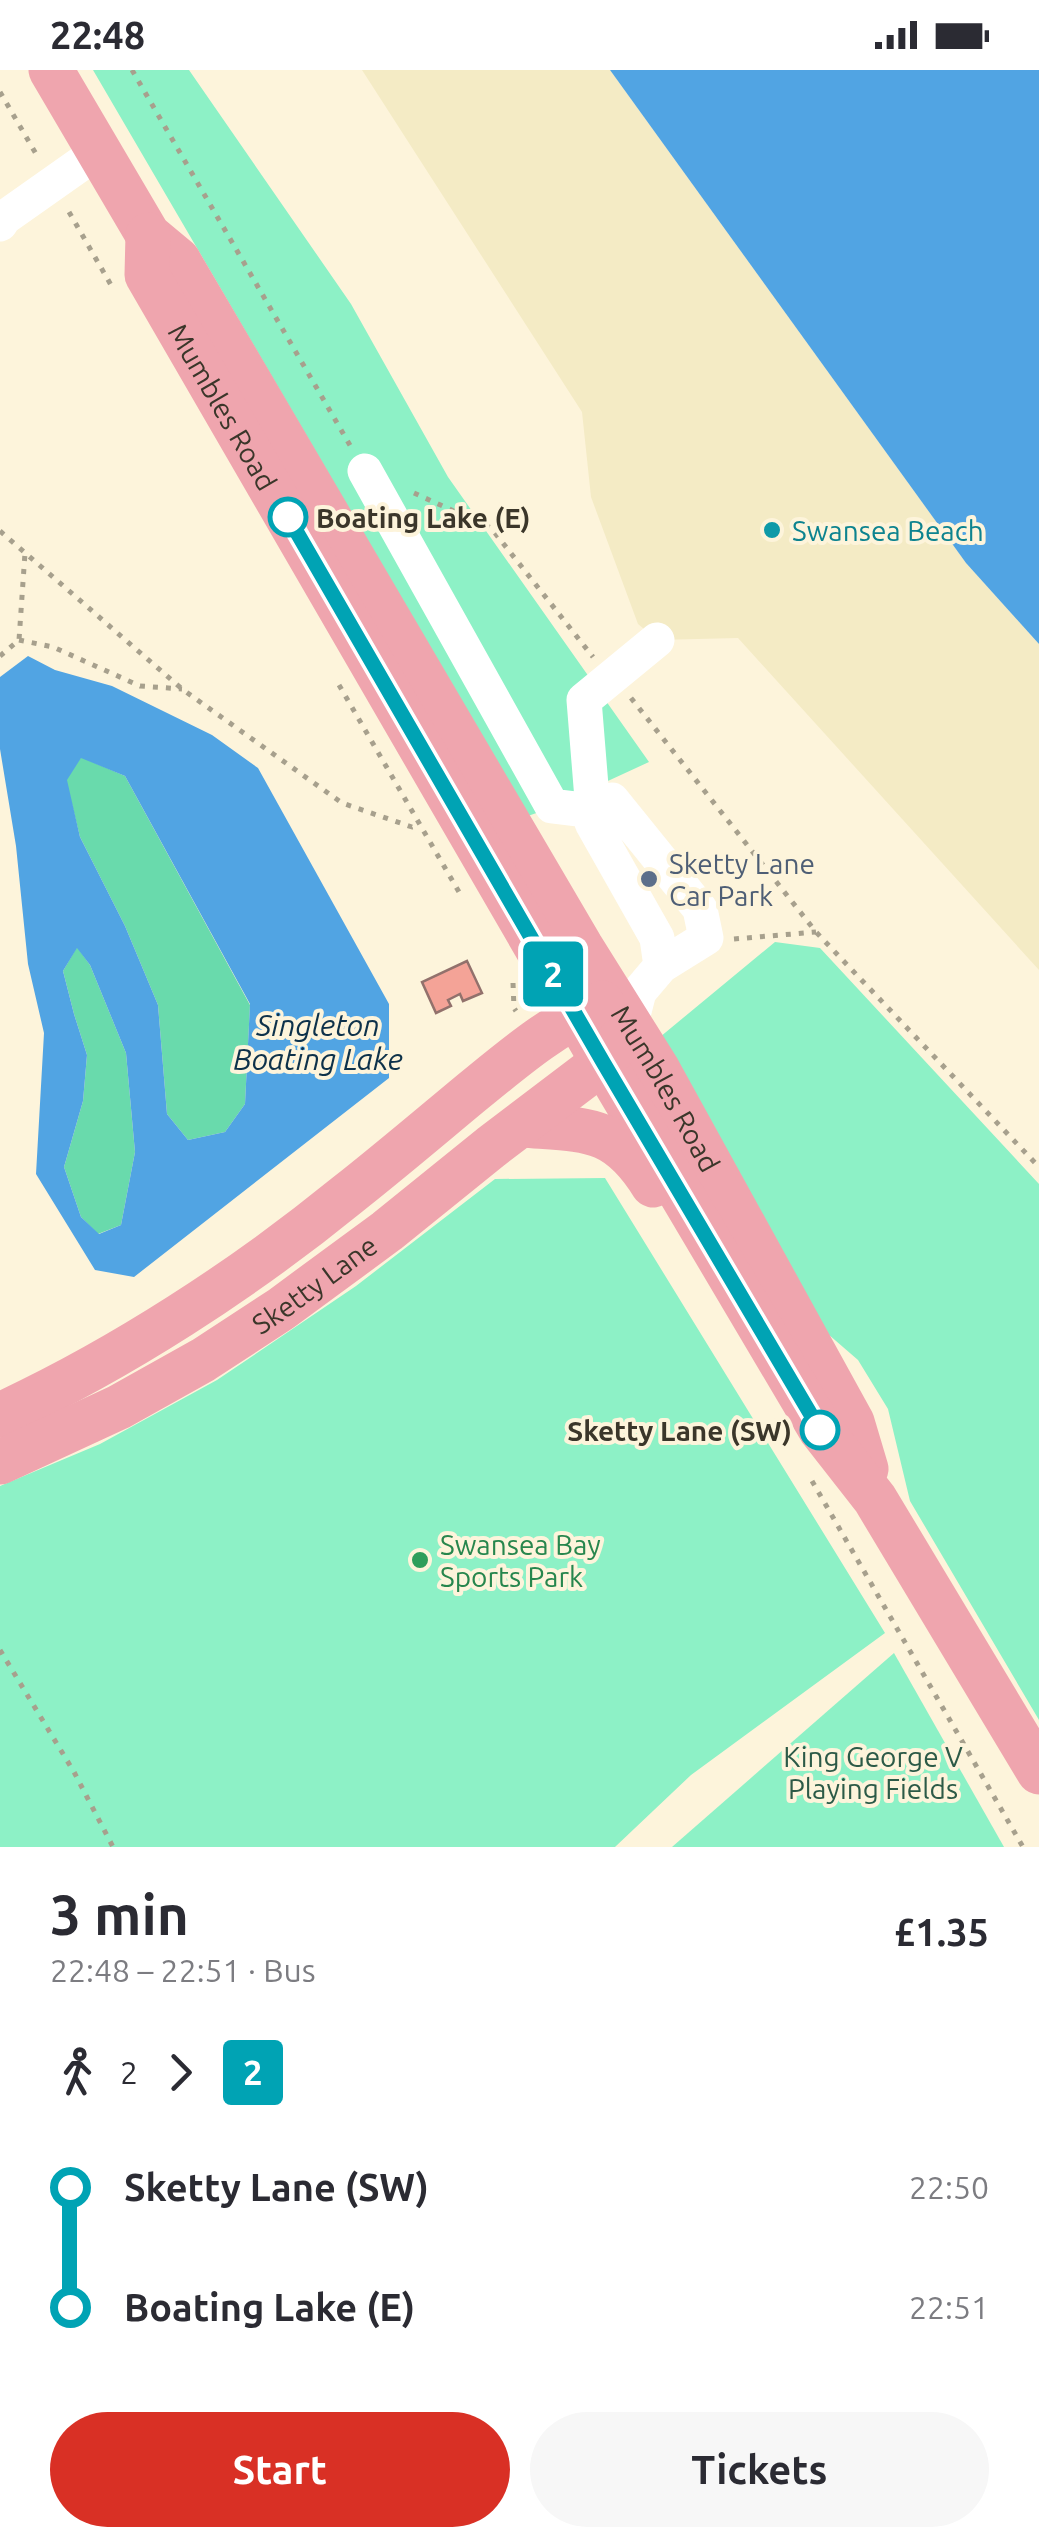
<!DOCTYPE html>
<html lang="en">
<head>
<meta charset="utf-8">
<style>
  :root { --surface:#fff; --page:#f7f7f7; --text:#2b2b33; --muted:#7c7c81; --accent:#d93025 }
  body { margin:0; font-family:Ubuntu,sans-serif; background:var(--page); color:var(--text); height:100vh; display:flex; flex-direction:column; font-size:38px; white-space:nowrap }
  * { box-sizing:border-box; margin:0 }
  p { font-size:32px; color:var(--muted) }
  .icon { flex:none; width:55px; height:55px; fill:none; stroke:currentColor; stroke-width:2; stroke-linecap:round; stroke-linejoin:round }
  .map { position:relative; height:1777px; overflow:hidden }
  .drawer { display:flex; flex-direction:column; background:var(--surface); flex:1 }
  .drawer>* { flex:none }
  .badge { padding:0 20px; border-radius:8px; font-size:35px; line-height:65px }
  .map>.badge { position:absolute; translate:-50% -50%; box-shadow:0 0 0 5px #fff }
  .legs { display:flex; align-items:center; gap:15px; height:110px; padding:0 50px; font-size:32px }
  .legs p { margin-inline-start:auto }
  .overview { display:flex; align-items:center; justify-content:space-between; height:170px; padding:0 50px }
  h1 { font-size:55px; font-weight:700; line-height:75px }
  .action { display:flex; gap:20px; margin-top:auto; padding:20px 50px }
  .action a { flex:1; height:115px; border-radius:60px; background:var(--accent); color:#fff; font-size:40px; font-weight:700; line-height:115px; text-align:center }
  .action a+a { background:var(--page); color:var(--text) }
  ul { padding:0 50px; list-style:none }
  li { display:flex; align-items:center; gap:35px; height:120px; font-size:38px }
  li i { display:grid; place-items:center; width:15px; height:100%; margin:0 12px; background:currentColor }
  li i::after { content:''; width:25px; height:25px; margin:-12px; border:8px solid; border-radius:50%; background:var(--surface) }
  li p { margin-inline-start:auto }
  li:first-child i { background:linear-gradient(#0000 50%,currentColor 0) }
  li:last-child i { background:linear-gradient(currentColor 50%,#0000 0) }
  .status { display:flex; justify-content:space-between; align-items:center; height:70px; padding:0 50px; background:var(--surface); direction:ltr }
  .status svg { height:28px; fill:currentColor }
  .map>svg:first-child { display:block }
  .green { fill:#8df1c6 }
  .forest { fill:#69daac }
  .sand { fill:#f4ebc5 }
  .water { fill:#51a4e3; fill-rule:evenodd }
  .building { fill:#f4a397; stroke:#92716c; stroke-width:2.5 }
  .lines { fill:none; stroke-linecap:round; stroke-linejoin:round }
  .path { stroke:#a7a08d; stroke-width:5; stroke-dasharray:5 8; stroke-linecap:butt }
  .minor { stroke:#fff; stroke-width:35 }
  .major { stroke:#efa5ae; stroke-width:45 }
  .line-1-casing { stroke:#fff; stroke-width:22 }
  .line-1 { stroke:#00a3b4; stroke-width:15 }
  .stop-1-dot { fill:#fff; stroke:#00a3b4; stroke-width:5 }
  .culture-dot { fill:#0f9aa8; stroke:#fdf4db; stroke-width:4 }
  .service-dot { fill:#5c6f8a; stroke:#fdf4db; stroke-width:4 }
  .leisure-dot { fill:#2e9e5b; stroke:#fdf4db; stroke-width:4 }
  .labels { text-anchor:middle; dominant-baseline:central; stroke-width:8; stroke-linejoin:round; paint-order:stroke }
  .street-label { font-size:28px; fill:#3b362a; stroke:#fdf4db }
  .stop-label { font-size:28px; font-weight:bold; fill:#3b362a; stroke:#fdf4db; text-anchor:start }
  .culture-label { font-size:28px; fill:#0d838f; stroke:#fdf4db; text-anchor:start }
  .service-label { font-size:28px; fill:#4e5e75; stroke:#fdf4db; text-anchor:start }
  .leisure-label { font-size:28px; fill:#27864d; stroke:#fdf4db; text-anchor:start }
  .park-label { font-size:28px; fill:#2c5a47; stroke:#fdf4db }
  .water-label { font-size:30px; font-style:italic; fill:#0d314a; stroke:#fdf4db }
</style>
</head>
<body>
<div class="status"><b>22:48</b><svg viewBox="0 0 49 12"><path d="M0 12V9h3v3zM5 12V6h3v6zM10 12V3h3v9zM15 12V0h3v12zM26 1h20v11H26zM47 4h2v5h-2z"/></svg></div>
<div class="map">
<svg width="1039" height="1777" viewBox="0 0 1039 1777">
  <rect width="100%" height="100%" fill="#fdf4db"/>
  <g class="green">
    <polygon points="93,0 189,0 351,234 448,407 649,692 545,740 525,747 326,399"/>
    <polygon points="775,872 820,878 1039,1114 1039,1650 910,1431 888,1339 858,1290 821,1258 660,967"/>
    <polygon points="605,1108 885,1563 691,1705 615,1777 0,1777 0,1416 100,1374 217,1310 356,1216 495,1109"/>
    <polygon points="894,1583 1004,1777 672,1777"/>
  </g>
  <g class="forest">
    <polygon points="81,687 125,706 250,935 245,1034 225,1062 188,1070 167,1044 158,935 125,856 80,767 66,710"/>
    <polygon points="77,877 90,895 126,983 135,1082 121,1155 98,1164 81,1147 64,1097 83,1031 87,985 74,944 63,901"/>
  </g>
  <polygon class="sand" points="362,0 610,0 966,493 1039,574 1039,900 738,568 657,570 638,554 591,427 582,342"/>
  <g class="water">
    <polygon points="610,0 1039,0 1039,574 966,493"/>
    <path d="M28,586l27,14 57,16 100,49 46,33 131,236v74l-255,199 -39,-7 -59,-96 8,-141 -16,-69 -12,-118 -16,-97v-72zM81,688l44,18 125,228 -5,100 -20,28 -37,8 -21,-26 -9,-109 -33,-79 -45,-89 -13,-57zM77,878l13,17 36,88 9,99 -14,73 -22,9 -18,-17 -17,-50 19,-66 4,-46 -13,-41 -11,-43z"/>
  </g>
  <polygon class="building" points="467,891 482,923 463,931 460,924 448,930 451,936 436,943 422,912"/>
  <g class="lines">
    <g class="path">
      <polyline points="132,0 351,377"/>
      <polyline points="0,22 39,89"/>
      <polyline points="69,142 111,215"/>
      <polyline points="414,423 491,458 593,587"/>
      <polyline points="0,461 182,619 342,733 412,757 419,755"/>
      <polyline points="19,570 53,577 140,616 182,619"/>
      <polyline points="0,586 19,570 25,483"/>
      <polyline points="339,615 459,822"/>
      <polyline points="631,628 816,862 1039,1097"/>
      <polyline points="734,869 816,862"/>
      <polyline points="513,913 514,938 516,941"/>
      <polyline points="812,1411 1023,1777"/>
      <polyline points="0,1580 74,1702 113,1777"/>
    </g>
    <g class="minor">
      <polyline points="0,154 4,148 99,81"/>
      <polyline points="365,401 552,736 593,741 584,630 657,570"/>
      <polyline points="630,957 639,922 661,896 706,868 700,839 612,730 593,741 592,753 657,868 661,896"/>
    </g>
    <g class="major">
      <path id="s1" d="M51,0l97,165 30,25 403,687 77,123 194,352 14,47"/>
      <path id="s2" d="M148,165l-1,40 456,787 218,368 54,69 164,273"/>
      <path d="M523,1055c64,5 93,1 130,60"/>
      <path d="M0,1345c121,-56 244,-136 347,-220 42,-33 83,-68 124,-102 43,-35 80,-67 131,-90"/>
      <path id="s3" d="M0,1392l119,-55 84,-47 78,-51 106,-78 104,-84 112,-85 16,-21"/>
    </g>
  </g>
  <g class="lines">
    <g class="line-1-casing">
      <polyline id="line-1" points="288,447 603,992 820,1360"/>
    </g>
    <use href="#line-1" class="line-1"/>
  </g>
  <g class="stop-1-dot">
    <circle cx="288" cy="447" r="18"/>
    <circle cx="820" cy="1360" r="18"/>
  </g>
  <circle class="culture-dot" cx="772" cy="460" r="10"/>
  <circle class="service-dot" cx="649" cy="809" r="10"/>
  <circle class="leisure-dot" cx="420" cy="1490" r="10"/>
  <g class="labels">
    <g class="street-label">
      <text stroke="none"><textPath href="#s2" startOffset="192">Mumbles Road</textPath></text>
      <text stroke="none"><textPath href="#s1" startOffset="1192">Mumbles Road</textPath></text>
      <text stroke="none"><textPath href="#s3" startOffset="362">Sketty Lane</textPath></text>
    </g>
    <g class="stop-label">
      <text x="316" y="447">Boating Lake (E)</text>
      <text x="792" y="1360" text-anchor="end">Sketty Lane (SW)</text>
    </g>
    <g class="culture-label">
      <text x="792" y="460">Swansea Beach</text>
    </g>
    <g class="service-label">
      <text x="669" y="793">Sketty Lane<tspan x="669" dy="32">Car Park</tspan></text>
    </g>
    <g class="leisure-label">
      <text x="440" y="1474">Swansea Bay<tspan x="440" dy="32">Sports Park</tspan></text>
    </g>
    <g class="park-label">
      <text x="873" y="1686">King George V<tspan x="873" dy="32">Playing Fields</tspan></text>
    </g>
    <g class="water-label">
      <text x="318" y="955">Singleton<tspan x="318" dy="34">Boating Lake</tspan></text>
    </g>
  </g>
</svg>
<b class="badge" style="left:553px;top:904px;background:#00a3b4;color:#fff">2</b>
</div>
<section class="drawer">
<div class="overview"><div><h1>3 min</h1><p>22:48 – 22:51 · Bus</p></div><b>£1.35</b></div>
<div class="legs"><svg class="icon" aria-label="walk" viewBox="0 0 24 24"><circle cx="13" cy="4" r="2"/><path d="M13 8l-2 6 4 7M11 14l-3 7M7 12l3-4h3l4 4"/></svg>2<svg class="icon" aria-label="forward" viewBox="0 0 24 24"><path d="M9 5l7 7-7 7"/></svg><b class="badge" style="background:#00a3b4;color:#fff">2</b></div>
<ul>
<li><i style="color:#00a3b4"></i><b>Sketty Lane (SW)</b><p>22:50</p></li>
<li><i style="color:#00a3b4"></i><b>Boating Lake (E)</b><p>22:51</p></li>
</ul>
<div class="action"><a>Start</a><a>Tickets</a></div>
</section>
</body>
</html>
